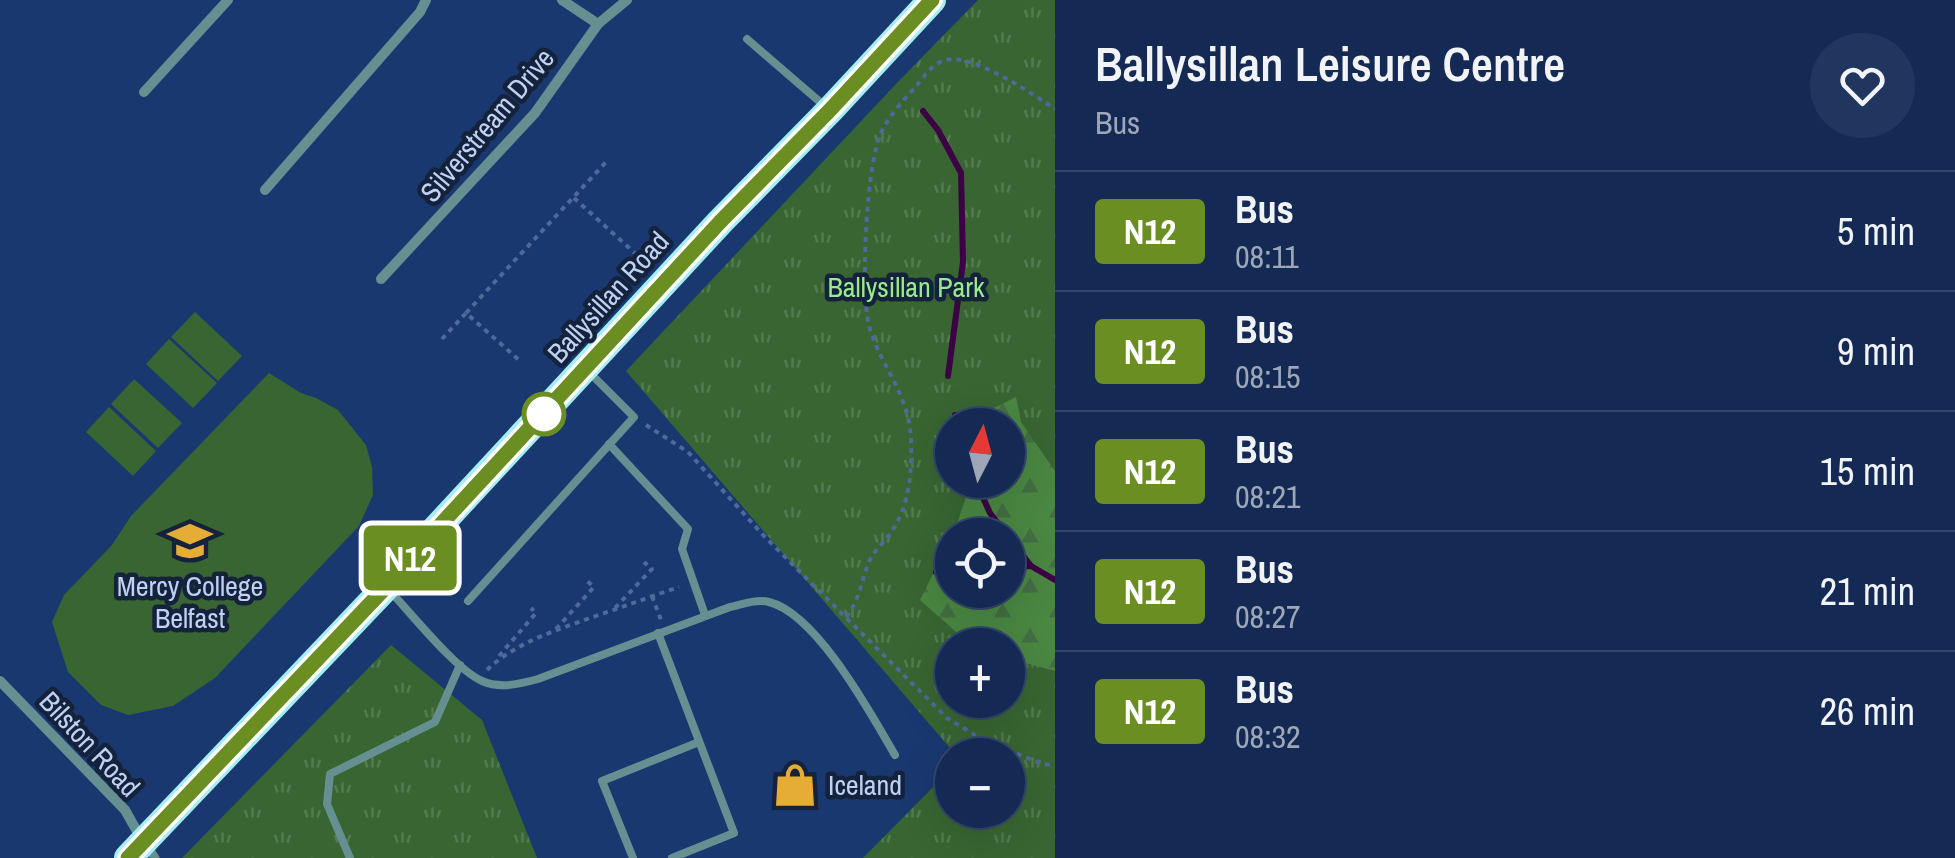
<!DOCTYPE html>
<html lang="en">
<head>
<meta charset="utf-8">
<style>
  :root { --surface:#142a54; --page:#21365e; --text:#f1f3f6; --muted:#9da7b8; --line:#33466b }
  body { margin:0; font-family:"Archivo Narrow",sans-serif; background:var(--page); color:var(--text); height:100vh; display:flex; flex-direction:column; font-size:38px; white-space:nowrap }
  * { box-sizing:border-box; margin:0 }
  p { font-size:32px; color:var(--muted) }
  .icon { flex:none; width:55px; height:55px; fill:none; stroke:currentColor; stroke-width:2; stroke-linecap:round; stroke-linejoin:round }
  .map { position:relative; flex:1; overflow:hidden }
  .panel { display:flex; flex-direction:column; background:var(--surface); width:900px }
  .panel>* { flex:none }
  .badge { padding:0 20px; border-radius:8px; font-size:35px; line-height:65px }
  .needle { width:65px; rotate:6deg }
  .buttons { position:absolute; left:935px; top:408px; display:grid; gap:20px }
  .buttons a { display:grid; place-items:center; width:90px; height:90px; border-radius:50%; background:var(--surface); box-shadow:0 10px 40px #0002,0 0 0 2px var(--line); font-size:50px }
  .map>.badge { position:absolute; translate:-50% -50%; box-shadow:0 0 0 5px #fff }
  .round { display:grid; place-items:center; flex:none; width:105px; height:105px; border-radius:52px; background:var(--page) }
  .head { display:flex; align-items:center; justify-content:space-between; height:170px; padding:0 40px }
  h1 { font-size:48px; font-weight:600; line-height:75px }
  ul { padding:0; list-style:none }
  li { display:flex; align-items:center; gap:30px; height:120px; padding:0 40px; border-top:2px solid var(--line) }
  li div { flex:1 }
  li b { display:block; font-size:38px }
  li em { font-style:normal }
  li .badge { min-width:110px; font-weight:700; text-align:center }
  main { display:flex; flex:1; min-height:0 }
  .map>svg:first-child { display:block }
  .grass { fill:url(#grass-tufts); fill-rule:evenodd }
  .forest { fill:url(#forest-firs) }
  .pitch { fill:#386532 }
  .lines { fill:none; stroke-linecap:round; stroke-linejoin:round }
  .stream { stroke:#3b0144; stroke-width:6 }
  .path { stroke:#4e699a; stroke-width:4; stroke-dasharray:5 5; stroke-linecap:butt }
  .service { stroke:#658f91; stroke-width:8 }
  .pedestrian { stroke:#658f91; stroke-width:9 }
  .minor { stroke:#658f91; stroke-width:10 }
  .trunk { stroke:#a2eef2; stroke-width:28 }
  .line-casing { stroke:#fff; stroke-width:22 }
  .line { stroke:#6b8e23; stroke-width:15 }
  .stop-dot { fill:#fff; stroke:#6b8e23; stroke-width:5 }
  .labels { text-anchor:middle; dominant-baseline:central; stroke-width:9; stroke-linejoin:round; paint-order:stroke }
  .street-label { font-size:28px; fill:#bfd2f4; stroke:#14223b }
  .park-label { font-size:28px; fill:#99eb8d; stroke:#14223b }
  .poi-label { font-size:28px; fill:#bfd2f4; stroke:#14223b }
</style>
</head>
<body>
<main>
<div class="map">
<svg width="1055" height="858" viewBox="0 0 1055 858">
  <defs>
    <pattern id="grass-tufts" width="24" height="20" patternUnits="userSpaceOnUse" patternTransform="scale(2.5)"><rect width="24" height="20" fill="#386532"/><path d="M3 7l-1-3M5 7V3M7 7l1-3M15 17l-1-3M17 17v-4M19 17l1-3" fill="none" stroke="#537a50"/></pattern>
    <pattern id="forest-firs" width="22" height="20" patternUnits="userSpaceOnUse" patternTransform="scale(2.5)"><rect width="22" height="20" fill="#4a8742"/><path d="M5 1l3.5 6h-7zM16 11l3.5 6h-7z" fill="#446e44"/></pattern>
  </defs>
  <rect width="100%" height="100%" fill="#1a3870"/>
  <g class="grass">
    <path d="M978,0h77v858h-192l89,-90v42h56v-55h-52l-330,-384 270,-287zM952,425h56v55h-56zM952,535h56v55h-56zM952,645h56v55h-56z"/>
    <polygon points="391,645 482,720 537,858 182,858"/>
  </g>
  <polygon class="forest" points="1016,397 1021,422 1055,471 1055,671 1008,658 1008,645 971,645 920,600 952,536 952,590 1008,590 1008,535 953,535 972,480 1008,480 1008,425 985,425 986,412"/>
  <g class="pitch">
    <polygon points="195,312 242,356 218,381 171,337"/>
    <polygon points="169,339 217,383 193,408 146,364"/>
    <polygon points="269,373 301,393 316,398 338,410 366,445 372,467 373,495 359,526 215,678 173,706 128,715 101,705 68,672 52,622 64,595 112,545 131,516"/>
    <polygon points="134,379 182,423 158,448 111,404"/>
    <polygon points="109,407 156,451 133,476 86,432"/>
  </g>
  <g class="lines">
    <g class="stream">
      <polyline points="923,111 938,130 961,173 963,262 948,376"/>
      <polyline points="955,415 957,425"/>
      <polyline points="975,480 990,513 1007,535"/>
      <polyline points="1008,536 1031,566 1055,580"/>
      <polyline points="1008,568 1031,566"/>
      <polyline points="936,572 952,571"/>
    </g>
    <g class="path">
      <polyline points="574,198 648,265"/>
      <polyline points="466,313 607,161"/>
      <polyline points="442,339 466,313 519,360"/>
      <polyline points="646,425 688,452 764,536 947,718 985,741 1040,763 1055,766"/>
      <polyline points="652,596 661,620"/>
      <polyline points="615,608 652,569 644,562"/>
      <path d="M846,617c14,-17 15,-36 23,-55 5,-12 16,-20 23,-31 14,-21 19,-48 19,-73 1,-20 -1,-40 -9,-59 -11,-28 -31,-54 -35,-84 -5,-39 -1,-148 14,-182 8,-18 24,-34 37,-49 7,-9 15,-21 28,-24 26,-7 87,34 109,49"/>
      <polyline points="556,629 594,587 587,581"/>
      <polyline points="499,656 536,613 531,608"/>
      <path d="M487,670c28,-27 67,-39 103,-52 30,-10 59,-21 89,-31"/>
    </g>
    <g class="service">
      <polyline points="747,39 827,108"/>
      <polyline points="609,444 688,529 682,549 705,615"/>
      <path d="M389,590c22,23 66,79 93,91 18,8 38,3 56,-2l192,-72c13,-3 26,-8 39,-5 48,12 102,112 126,153"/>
      <polyline points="468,601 634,417 590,373"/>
      <polyline points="658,633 734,833 672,858"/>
      <polyline points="350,858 327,804 330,774 435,722 460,665"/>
      <polyline points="633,858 602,781 699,742"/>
    </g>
    <polyline class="pedestrian" points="145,843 155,858"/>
    <g class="minor">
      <polyline points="562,0 598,24"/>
      <polyline points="144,92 228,0"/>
      <polyline points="265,190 420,12 426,0"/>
      <polyline points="381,279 535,113 598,24 627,0"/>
      <polyline points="0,681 125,810 142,840"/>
    </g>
    <polyline class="trunk" points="128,858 386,587 419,547 720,222 830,110 932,0"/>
  </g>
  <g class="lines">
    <g class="line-casing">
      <polyline id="line" points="128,858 386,587 419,548 720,222 830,110 932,0"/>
    </g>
    <use href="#line" class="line"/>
  </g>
  <defs>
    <g id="school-bare" transform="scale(3.45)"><path d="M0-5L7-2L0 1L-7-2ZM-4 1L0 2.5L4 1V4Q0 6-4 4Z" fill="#e6ad36" stroke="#14223b" stroke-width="2.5" paint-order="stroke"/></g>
    <g id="shop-bare" transform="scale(3.45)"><path d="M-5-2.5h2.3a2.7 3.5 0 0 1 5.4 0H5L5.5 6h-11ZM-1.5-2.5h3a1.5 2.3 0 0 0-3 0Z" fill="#e6ad36" stroke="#14223b" stroke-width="2.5" paint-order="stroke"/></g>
  </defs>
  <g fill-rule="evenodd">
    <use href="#school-bare" x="190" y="541"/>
    <use href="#shop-bare" x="795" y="785"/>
  </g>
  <circle class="stop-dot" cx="544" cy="414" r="20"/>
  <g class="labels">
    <g class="street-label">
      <text transform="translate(487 125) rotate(-50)">Silverstream Drive</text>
      <text transform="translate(608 297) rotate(-48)">Ballysillan Road</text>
      <text transform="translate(90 744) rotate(47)">Bilston Road</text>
    </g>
    <g class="park-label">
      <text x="906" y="287">Ballysillan Park</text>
    </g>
    <g class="poi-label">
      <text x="190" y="586">Mercy College<tspan x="190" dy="32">Belfast</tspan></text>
      <text x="828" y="785" text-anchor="start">Iceland</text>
    </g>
  </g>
</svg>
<div class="buttons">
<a><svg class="needle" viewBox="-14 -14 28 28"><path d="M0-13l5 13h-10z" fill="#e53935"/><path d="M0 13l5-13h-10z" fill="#9da7b8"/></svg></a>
<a><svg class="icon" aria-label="locate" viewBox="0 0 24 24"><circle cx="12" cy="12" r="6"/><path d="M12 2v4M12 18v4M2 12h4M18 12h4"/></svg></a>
<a>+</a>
<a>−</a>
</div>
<b class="badge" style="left:410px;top:558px;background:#6b8e23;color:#fff">N12</b>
</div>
<section class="panel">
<div class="head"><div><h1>Ballysillan Leisure Centre</h1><p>Bus</p></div><a class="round"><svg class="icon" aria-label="heart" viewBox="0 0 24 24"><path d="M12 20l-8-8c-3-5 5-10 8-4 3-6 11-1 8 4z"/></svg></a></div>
<ul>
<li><span class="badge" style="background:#6b8e23;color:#fff">N12</span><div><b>Bus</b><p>08:11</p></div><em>5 min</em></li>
<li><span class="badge" style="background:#6b8e23;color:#fff">N12</span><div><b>Bus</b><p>08:15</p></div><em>9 min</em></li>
<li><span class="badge" style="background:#6b8e23;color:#fff">N12</span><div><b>Bus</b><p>08:21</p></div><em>15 min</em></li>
<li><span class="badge" style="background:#6b8e23;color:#fff">N12</span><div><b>Bus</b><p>08:27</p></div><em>21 min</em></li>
<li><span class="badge" style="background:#6b8e23;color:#fff">N12</span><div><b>Bus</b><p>08:32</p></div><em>26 min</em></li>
</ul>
</section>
</main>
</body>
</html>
